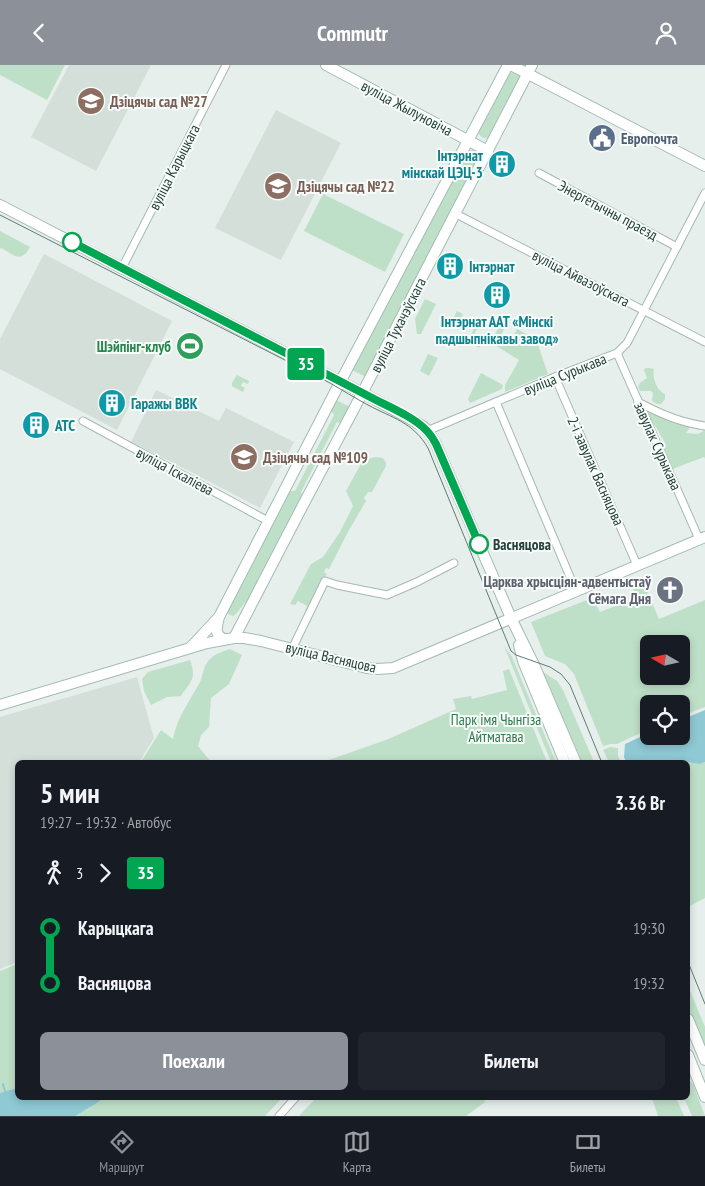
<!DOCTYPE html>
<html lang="ru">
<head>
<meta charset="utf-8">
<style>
  :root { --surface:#171b24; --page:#20242c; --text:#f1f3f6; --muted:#9ea1a6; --line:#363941; --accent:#8c9099 }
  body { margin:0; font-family:"PT Sans Narrow",sans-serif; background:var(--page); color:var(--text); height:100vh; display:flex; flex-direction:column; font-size:19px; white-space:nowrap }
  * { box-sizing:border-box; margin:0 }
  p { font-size:16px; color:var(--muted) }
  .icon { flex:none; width:28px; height:28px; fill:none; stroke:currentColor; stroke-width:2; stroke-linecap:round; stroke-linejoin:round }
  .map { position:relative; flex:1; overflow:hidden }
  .details { position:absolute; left:15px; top:695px; width:675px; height:340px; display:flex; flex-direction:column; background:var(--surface); border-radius:8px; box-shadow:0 2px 8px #0003 }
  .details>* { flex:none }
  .badge { padding:0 10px; border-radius:4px; font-size:18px; line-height:32px }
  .needle { width:32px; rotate:279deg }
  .buttons { position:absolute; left:640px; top:570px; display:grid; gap:10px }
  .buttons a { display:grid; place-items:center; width:50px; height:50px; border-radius:8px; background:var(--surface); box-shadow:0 2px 8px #0003; font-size:25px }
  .map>.badge { position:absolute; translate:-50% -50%; box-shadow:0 0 0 2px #fff }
  .legs { display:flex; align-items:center; gap:8px; height:55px; padding:0 25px; font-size:16px }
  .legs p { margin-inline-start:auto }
  .overview { display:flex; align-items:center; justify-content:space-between; height:85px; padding:0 25px }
  h1 { font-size:28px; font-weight:700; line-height:38px }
  .action { display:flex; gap:10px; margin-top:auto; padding:10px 25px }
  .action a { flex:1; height:58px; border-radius:8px; background:var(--accent); color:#fff; font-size:20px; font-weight:700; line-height:58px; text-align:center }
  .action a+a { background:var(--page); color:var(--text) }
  ul { padding:0 25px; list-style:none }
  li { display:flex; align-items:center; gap:18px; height:55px; font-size:19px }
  li i { display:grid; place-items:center; width:8px; height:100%; margin:0 6px; background:currentColor }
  li i::after { content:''; width:12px; height:12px; margin:-6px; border:4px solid; border-radius:50%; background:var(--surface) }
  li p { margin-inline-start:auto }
  li:first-child i { background:linear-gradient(#0000 50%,currentColor 0) }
  li:last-child i { background:linear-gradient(currentColor 50%,#0000 0) }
  header { display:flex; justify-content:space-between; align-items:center; height:65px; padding:0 25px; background:var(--accent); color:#fff; font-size:22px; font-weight:700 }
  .dock { display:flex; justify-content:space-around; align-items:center; height:70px; border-top:1px solid var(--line); background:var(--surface); font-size:14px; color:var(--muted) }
  .dock a { display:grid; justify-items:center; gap:2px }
  .dock .active { color:var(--accent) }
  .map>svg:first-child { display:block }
  .built { fill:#d4dfda }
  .green { fill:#bfe0c8; fill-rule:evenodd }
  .water { fill:#8ec9d4 }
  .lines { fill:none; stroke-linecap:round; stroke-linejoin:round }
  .stream { stroke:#8ec9d4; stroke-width:2 }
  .street-casing { stroke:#a8b8b2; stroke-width:9 }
  .secondary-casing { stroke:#a4bbb3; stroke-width:12 }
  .street { stroke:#fff; stroke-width:7 }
  .secondary { stroke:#fff; stroke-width:10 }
  .tram { stroke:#5f7d75; stroke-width:1 }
  .line-1-casing { stroke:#fff; stroke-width:11 }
  .line-1 { stroke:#00a651; stroke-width:8 }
  .stop-1-dot { fill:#fff; stroke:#00a651; stroke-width:2.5 }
  .labels { text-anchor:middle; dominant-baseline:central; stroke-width:4; stroke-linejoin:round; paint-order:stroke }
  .education-label { font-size:15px; font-weight:bold; fill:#785e54; stroke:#f7fbf9; text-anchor:start }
  .street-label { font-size:15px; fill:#24423a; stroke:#f7fbf9 }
  .service-label { font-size:15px; font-weight:bold; fill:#4e5e75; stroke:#f7fbf9; text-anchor:start }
  .culture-label { font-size:15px; font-weight:bold; fill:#0d838f; stroke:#f7fbf9; text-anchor:start }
  .leisure-label { font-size:15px; font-weight:bold; fill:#27864d; stroke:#f7fbf9; text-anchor:end }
  .stop-label { font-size:15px; font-weight:bold; fill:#24423a; stroke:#f7fbf9; text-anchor:start }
  .worship-label { font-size:15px; font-weight:bold; fill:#5b616d; stroke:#f7fbf9; text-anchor:end }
  .park-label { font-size:15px; fill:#2d7a4b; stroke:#f7fbf9 }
</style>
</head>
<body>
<header><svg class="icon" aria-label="back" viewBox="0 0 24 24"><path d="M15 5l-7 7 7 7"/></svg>Commutr<svg class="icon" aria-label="person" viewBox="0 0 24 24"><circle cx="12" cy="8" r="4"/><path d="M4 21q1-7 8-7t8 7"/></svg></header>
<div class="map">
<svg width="705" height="1051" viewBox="0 0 705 1051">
  <rect width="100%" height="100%" fill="#e6efeb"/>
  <g class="built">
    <polygon points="69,0 151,0 96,106 31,72"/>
    <polygon points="276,45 341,78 281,195 215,163"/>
    <polygon points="44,189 172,256 117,365 0,304 0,274"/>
    <polygon points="156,325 219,356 226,343 294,377 260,443 193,408 131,377"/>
    <polygon points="137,612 154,673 139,697 18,698 17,897 0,904 0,652"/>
  </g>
  <g class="green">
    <polygon points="0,0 65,0 47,35 0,10"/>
    <path d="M514,7l5,3 1,3 -31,60c-6,1 -9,-1 -11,-6l31,-59z"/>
    <polygon points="473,84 479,88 480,93 366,312 352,305 465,88"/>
    <polygon points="323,129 404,169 385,207 304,166"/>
    <path d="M0,166l30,16c-9,17 -16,8 -29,1l-1,1z"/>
    <polygon points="425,234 436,239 421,269 417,269 415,254"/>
    <polygon points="457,246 463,249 456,263 450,260"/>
    <path d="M468,253h3c5,2 4,6 8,8l-6,10 10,5 -4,7c-2,-1 -4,-3 -6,-3 -6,-2 -11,2 -16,-4l1,-3 7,3 4,-2 5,-11 -7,-4 -1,-2z"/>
    <polygon points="508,253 509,254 498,276 494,277 492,276 502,255"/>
    <polygon points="517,264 536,274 548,309 505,327 505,320 519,295 495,280 513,272"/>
    <polygon points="428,289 438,293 429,311 420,306"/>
    <path d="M645,303h4l5,1c-2,8 3,22 11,25v5l-4,5h-4l-5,-3 1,-8 -2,-2h-11l-2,-4 2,-4 7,-5 -3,-8z"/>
    <polygon points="481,308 503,320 502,324 470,338 468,334"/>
    <polygon points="237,310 249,316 248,319 243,317 241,321 245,323 243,327 232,321 232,318"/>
    <polygon points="336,335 350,342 341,359 337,357 301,427 303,433 251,530 236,549 233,551 228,549 227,545 288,426 295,426 334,350 331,345"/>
    <polygon points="651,346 672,357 690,362 686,368 698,369 705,365 705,393 704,392 670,405 661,384 666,380 656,362 646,350 648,347"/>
    <polygon points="376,392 383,393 386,398 386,401 372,427 368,427 364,433 366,436 349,465 329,504 326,503 324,507 327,509 307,547 305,546 307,541 298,536 295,540 290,539 311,499 323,492 340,467 353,441 346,426 363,395"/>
    <path d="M641,512l18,42 46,-19v107l-24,9v-12h-32v25l-32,15h-7l-7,2 -29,-72 -9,-10 -20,-8 -14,-34 61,-24 8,14 31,-12 4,-6 -5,-13zM649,579h32v32h-32z"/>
    <polygon points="504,581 512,592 556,697 551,697"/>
    <path d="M230,584l12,6 -13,29 -18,14 -2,29 -8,8 -3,11 12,15v1h-69l20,-32 12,9c4,-22 17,-38 27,-57 3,-6 3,-14 7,-19 5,-9 15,-11 23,-14z"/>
    <path d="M190,595c7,19 1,21 -9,36l-14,1 -16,8 -7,-14 -2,-12 6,-7z"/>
    <polygon points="509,604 547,697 323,697 386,675 456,644 453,634 471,631 472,634 507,625 503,606"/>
    <polygon points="543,607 557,616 563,625 594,697 582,697"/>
    <polygon points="610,682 618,683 618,691 621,697 609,697 603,685"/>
    <polygon points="663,695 676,695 700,699 705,697 705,833 688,842 688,698 657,698"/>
    <polygon points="17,899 18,1032 282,1033 265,1051 0,1051 0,906"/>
    <polygon points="688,921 705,962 705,985 688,943"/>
    <polygon points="688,1016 690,1016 693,1019 705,1051 692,1051 684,1033 688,1032"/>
    <polygon points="484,1033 485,1037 466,1051 299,1051 316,1033"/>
    <polygon points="652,1033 676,1033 684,1051 658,1051"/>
  </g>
  <g class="water">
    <polygon points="705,645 705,697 700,699 676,695 663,695 657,697 626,697 624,692 625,679 649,668 649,671 681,671 681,655"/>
    <polygon points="17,1023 18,1032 104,1033 95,1039 75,1051 0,1051 0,1028"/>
  </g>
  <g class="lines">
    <polyline class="stream" points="3,1019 6,1029"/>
    <g class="street-casing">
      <g id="street">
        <polyline points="539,108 677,182"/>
        <polyline points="456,149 705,277"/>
        <polyline points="122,203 226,0"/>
        <polyline points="617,288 699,474"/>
        <polyline points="555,312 637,500"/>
        <polyline points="496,337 576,526"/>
        <path d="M638,337c23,12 41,20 67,24"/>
        <polyline points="83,356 268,456"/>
        <polyline points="427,366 555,312 617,288 627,278 705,128"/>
        <polyline points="292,584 325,516 337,520 387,530 417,517 454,498"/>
        <polyline points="279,1051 296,1032"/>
      </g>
    </g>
    <g class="secondary-casing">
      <g id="secondary">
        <polyline points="326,0 488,86"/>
        <polyline points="511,0 705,101"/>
        <polyline points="0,140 376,335 412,355 424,362 430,369 436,379 479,479 511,553 534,600 576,698"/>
        <polyline points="234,573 302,442 356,340 532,0"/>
        <path d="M225,574c-12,-3 -8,-13 -6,-22l117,-227 172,-325"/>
        <polyline points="519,580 523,596 565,698"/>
        <polyline points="191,582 218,553"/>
        <polyline points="0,640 207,578 234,573 244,573 261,576 367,603 377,604 393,603 705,472"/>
        <polyline points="688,954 705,995"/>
        <polyline points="688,990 705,1032"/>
      </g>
    </g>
    <use href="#street" class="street"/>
    <use href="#secondary" class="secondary"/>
    <g class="tram">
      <path d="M0,150l330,168c12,7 25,15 38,22 24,13 45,17 60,43l83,203 5,4 34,12 11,7 9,11 32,78"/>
      <polyline points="688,897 705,939"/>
    </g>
  </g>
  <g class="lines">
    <g class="line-1-casing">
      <path id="line-1" d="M72,177l304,158c16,8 39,18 51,31 4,4 7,9 9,13l43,100"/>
    </g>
    <use href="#line-1" class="line-1"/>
  </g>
  <defs>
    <g id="school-disc" transform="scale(1.4375)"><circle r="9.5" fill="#8d6e63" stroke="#f7fbf9"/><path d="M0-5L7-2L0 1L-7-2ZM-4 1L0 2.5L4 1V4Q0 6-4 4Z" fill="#fff"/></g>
    <g id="civic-disc" transform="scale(1.4375)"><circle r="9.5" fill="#5c6f8a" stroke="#f7fbf9"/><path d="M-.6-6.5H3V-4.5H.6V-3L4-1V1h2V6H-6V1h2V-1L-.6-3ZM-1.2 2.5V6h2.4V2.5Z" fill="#fff"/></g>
    <g id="building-disc" transform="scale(1.4375)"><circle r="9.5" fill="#0f9aa8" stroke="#f7fbf9"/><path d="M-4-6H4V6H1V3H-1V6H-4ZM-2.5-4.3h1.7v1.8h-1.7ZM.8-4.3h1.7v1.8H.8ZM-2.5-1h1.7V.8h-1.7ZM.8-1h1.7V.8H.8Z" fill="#fff"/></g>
    <g id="stadium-disc" transform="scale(1.4375)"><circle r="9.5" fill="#2e9e5b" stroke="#f7fbf9"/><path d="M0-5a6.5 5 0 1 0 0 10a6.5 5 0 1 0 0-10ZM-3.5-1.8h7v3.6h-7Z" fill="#fff"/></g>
    <g id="church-disc" transform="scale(1.4375)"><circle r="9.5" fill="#6b7280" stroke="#f7fbf9"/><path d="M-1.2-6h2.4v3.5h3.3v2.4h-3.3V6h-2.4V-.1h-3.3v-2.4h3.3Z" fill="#fff"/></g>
  </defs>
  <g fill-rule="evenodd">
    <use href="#school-disc" x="91" y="36"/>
    <use href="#civic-disc" x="602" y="73"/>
    <use href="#building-disc" x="502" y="99"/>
    <use href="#school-disc" x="278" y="121"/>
    <use href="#building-disc" x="450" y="201"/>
    <use href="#building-disc" x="497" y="230"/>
    <use href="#stadium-disc" x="190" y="281"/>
    <use href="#building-disc" x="112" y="338"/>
    <use href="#building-disc" x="36" y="360"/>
    <use href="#school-disc" x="244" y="392"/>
    <use href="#church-disc" x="670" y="525"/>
  </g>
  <g class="stop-1-dot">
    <circle cx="72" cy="177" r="9"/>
    <circle cx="479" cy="479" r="9"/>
  </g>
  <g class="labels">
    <g class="education-label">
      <text x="110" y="36">Дзіцячы сад №27</text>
      <text x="297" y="121">Дзіцячы сад №22</text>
      <text x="263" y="392">Дзіцячы сад №109</text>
    </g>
    <g class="street-label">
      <text transform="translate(407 43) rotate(28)">вуліца Жылуновіча</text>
      <text transform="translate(174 102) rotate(-63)">вуліца Карыцкага</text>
      <text transform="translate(608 145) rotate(28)">Энергетычны праезд</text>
      <text transform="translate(581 213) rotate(27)">вуліца Айвазоўскага</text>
      <text transform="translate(398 260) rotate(-63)">вуліца Тухачэўскага</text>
      <text transform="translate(565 309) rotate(-22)">вуліца Сурыкава</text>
      <text transform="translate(658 381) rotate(66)">завулак Сурыкава</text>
      <text transform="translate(175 406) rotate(28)">вуліца Іскаліева</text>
      <text transform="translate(596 406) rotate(66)">2-і завулак Васняцова</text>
      <text transform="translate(331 592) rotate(13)">вуліца Васняцова</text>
    </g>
    <g class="service-label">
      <text x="621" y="73">Европочта</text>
    </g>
    <g class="culture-label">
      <text x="483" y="90" text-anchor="end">Інтэрнат<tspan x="483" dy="17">мінскай ЦЭЦ-3</tspan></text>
      <text x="469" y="201">Інтэрнат</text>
      <text x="497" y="256" text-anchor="middle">Інтэрнат ААТ «Мінскі<tspan x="497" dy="17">падшыпнікавы завод»</tspan></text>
      <text x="131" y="338">Гаражы ВВК</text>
      <text x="55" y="360">АТС</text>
    </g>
    <g class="leisure-label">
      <text x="171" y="281">Шэйпінг-клуб</text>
    </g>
    <g class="stop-label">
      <text x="493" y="479">Васняцова</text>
    </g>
    <g class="worship-label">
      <text x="651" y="516">Царква хрысціян-адвентыстаў<tspan x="651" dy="17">Сёмага Дня</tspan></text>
    </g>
    <g class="park-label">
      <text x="496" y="654">Парк імя Чынгіза<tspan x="496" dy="17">Айтматава</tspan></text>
    </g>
  </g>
</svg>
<div class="buttons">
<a><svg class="needle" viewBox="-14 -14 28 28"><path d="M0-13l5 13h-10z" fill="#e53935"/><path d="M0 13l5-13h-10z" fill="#9ea1a6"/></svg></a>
<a><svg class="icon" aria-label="locate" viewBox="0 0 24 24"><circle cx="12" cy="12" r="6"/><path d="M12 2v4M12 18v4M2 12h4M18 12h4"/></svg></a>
</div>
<b class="badge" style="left:306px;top:299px;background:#00a651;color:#fff">35</b>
<section class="details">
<div class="overview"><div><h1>5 мин</h1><p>19:27 – 19:32 · Автобус</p></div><b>3.36 Br</b></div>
<div class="legs"><svg class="icon" aria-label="walk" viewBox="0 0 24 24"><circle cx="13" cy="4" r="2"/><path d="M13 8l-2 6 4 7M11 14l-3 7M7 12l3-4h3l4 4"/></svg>3<svg class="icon" aria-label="forward" viewBox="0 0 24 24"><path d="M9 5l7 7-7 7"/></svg><b class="badge" style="background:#00a651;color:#fff">35</b></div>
<ul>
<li><i style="color:#00a651"></i><b>Карыцкага</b><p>19:30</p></li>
<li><i style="color:#00a651"></i><b>Васняцова</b><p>19:32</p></li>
</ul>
<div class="action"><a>Поехали</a><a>Билеты</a></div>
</section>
</div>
<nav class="dock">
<a class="active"><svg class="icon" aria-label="directions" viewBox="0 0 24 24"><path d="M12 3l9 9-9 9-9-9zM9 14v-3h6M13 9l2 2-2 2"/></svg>Маршрут</a>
<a><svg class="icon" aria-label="map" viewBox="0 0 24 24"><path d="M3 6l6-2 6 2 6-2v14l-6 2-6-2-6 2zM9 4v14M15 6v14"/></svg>Карта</a>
<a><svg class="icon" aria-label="tickets" viewBox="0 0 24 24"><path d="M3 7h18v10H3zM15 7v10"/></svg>Билеты</a>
</nav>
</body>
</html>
